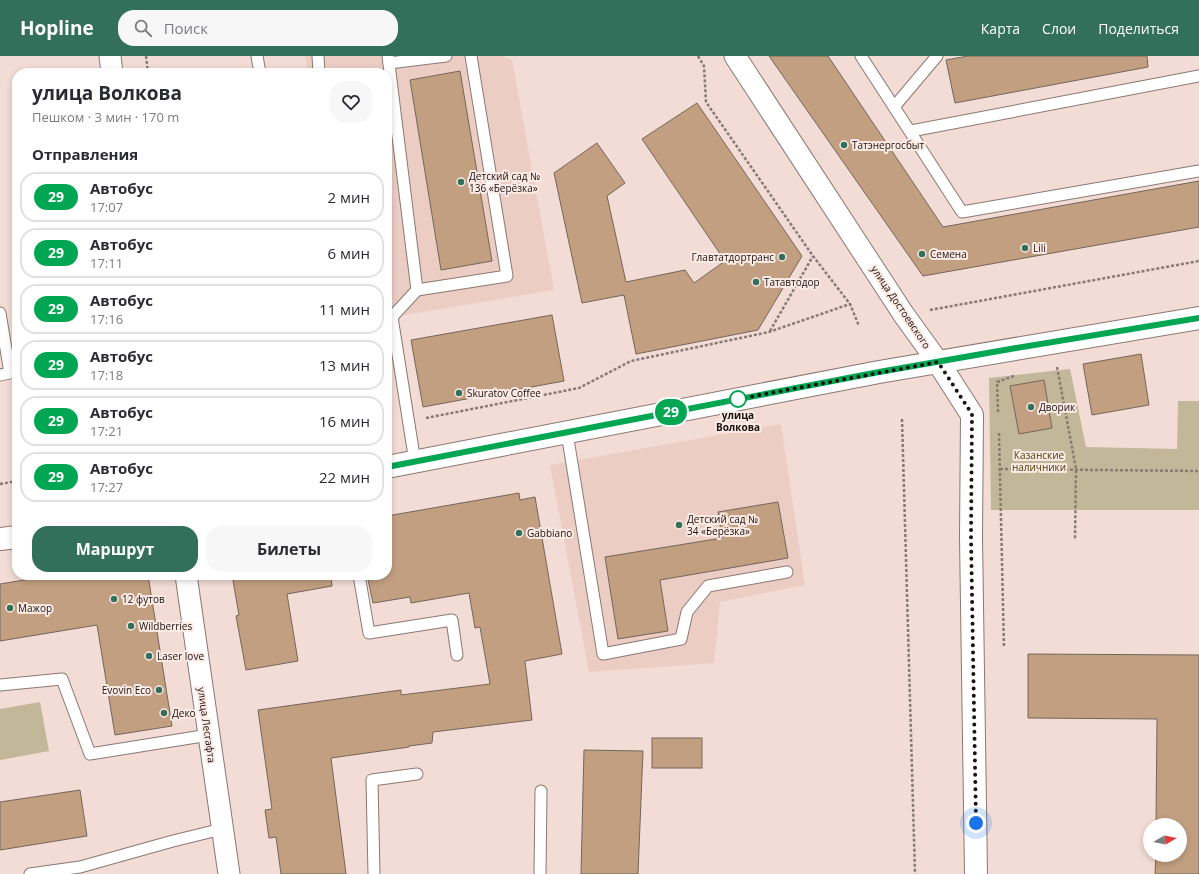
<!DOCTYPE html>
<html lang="ru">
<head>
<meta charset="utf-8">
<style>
  :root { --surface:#fff; --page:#f7f7f7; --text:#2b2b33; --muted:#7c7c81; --line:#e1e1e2; --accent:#33705c }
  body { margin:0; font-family:"Open Sans",sans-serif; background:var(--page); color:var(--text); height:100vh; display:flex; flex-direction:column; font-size:15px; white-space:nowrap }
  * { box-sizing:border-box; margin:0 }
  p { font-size:13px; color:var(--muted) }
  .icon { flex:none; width:22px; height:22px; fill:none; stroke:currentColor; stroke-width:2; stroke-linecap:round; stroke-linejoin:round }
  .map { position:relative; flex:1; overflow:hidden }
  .details { position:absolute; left:12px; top:12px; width:380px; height:512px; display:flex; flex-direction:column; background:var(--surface); border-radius:16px; box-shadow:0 2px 6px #0003 }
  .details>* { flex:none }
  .badge { padding:0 8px; border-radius:13px; font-size:14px; line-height:26px }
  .needle { width:26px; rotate:81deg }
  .controls { position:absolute; left:1143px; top:762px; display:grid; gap:8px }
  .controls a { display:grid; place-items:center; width:44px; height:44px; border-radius:50%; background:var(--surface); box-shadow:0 2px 6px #0003; font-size:20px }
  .you { position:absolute; width:20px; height:20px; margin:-10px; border:3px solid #fff; border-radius:50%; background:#1a73e8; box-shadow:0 0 0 6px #1a73e833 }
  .map>.badge { position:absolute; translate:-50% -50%; box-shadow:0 0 0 2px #fff }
  h2 { padding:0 20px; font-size:15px; line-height:36px }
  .round { display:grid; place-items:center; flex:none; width:42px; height:42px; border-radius:16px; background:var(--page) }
  .headline { display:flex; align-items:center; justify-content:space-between; height:68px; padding:0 20px }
  h1 { font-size:19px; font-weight:700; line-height:30px }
  .action { display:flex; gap:8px; margin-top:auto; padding:8px 20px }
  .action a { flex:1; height:46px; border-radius:16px; background:var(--accent); color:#fff; font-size:16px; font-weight:700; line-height:46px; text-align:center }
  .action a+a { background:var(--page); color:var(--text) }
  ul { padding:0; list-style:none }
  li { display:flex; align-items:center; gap:12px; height:50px; margin:0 8px 6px; padding:0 12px; border:2px solid var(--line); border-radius:16px }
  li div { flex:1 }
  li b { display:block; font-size:15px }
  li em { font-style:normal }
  li .badge { min-width:44px; font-weight:700; text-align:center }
  header { display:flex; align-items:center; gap:24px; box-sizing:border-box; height:56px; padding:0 20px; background:var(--accent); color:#fff }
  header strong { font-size:19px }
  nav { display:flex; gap:22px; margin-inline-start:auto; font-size:14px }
  .search { width:280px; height:36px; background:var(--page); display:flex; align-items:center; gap:10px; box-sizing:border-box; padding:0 14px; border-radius:16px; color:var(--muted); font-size:15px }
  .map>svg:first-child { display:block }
  .built { fill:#ebcdc4 }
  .green { fill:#c2b798 }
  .building { fill:#c29f80; stroke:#74665a }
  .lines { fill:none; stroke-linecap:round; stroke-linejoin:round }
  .service-casing { stroke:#8b7872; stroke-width:13 }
  .minor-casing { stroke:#8b7872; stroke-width:23 }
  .tertiary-casing { stroke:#8b7872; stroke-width:24 }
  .secondary-casing { stroke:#8b7872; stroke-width:24 }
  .path { stroke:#887a75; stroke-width:2.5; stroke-dasharray:3 2; stroke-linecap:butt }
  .service { stroke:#fff; stroke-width:11 }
  .minor { stroke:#fff; stroke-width:21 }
  .tertiary { stroke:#fff; stroke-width:22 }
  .secondary { stroke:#fff; stroke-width:22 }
  .line-casing { stroke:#fff; stroke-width:9 }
  .line { stroke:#00a651; stroke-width:6 }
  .walk { stroke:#191210; stroke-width:4; stroke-dasharray:0 7.2 }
  .poi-dot { fill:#33705c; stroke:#fceae5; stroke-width:1.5 }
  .stop-dot { fill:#fff; stroke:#00a651; stroke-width:2 }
  .labels { text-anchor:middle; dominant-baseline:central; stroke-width:4; stroke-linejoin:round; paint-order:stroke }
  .poi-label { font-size:10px; fill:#191210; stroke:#fceae5; text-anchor:start }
  .street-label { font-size:10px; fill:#191210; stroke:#fceae5 }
  .stop-label { font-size:10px; font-weight:bold; fill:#191210; stroke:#fceae5 }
  .park-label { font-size:10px; fill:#4d3c05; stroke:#fceae5 }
</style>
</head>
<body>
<header>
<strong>Hopline</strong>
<div class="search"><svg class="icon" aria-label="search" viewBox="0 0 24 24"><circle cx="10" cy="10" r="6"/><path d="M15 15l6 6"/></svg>Поиск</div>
<nav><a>Карта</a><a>Слои</a><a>Поделиться</a></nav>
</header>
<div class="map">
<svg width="1199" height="818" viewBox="0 0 1199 818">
  <rect width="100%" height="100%" fill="#f2dcd5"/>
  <g class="built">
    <polygon points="305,0 502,0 512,4 554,234 387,262 387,17 308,17"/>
    <polygon points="781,368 805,529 720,546 714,607 589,616 550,409"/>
  </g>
  <g class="green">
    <polygon points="1070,313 1086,391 1177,393 1178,345 1199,345 1199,454 991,454 989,322"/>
    <polygon points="40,646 49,695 0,704 0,653"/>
  </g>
  <g class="building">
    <polygon points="769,0 828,0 943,171 1199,125 1199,171 923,220"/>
    <polygon points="968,0 1147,0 1148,11 955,47 946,4"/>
    <polygon points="460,15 492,205 441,214 410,24"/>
    <polygon points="697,47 802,200 758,274 636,298 624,239 582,247 554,117 597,87 625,127 607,140 626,226 685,214 694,227 725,205 642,83"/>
    <polygon points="552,259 564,325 423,351 411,284"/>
    <polygon points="1141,298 1149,349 1092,359 1083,308"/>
    <polygon points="1044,324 1052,372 1019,378 1010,330"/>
    <polygon points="519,437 520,444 535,441 562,598 525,605 532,664 433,676 432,687 409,690 409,691 331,702 346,818 281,818 276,781 269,782 265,754 272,753 258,654 401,634 401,639 490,628 480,571 475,572 469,537 411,547 410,541 373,547 367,519 387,519 387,460"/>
    <polygon points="778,446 788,502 660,524 668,575 618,583 605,501 722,482 718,456"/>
    <polygon points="55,519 148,519 172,670 115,679 97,569 0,585 0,528"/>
    <polygon points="232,519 331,519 332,530 287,538 298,605 246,614 236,560 239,559"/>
    <polygon points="1028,598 1199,599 1199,818 1155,818 1156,799 1180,799 1180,769 1156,769 1157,663 1028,662"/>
    <rect x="652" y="682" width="50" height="30"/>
    <polygon points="584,694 643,695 638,818 581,818"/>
    <polygon points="80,734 87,780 0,794 0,746"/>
  </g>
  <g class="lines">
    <g class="service-casing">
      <g id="service">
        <polyline points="257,0 260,17"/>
        <polyline points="318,0 319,17"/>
        <polyline points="388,0 417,234 392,261 415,406"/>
        <polyline points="861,0 962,156 1199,115"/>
        <polyline points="389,7 446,0"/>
        <polyline points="894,51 937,0"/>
        <polyline points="911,75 1199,20"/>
        <polyline points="417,234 507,220 471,0"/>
        <polyline points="0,257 10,317 0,319"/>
        <polyline points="567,377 603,598 681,583 687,556 708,530 787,516"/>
        <polyline points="359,519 369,577 452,564 457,599"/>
        <polyline points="0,629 62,623 90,698 209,679"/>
        <polyline points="30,818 80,811 173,785 222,773"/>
        <polyline points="374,818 372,724 417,718"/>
        <polyline points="540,818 541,735"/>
      </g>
    </g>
    <g class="minor-casing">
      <g id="minor">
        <polyline points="110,0 112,17"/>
        <polyline points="735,0 904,259 938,306"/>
        <polyline points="186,519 229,818"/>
      </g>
    </g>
    <g class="tertiary-casing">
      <polyline id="tertiary" points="938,306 972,359 971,481 976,818"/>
    </g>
    <g class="secondary-casing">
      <g id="secondary">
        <polyline points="387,411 879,316 1199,262"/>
        <polyline points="0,483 17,481"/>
      </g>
    </g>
    <g class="path">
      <polyline points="146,0 148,17"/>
      <polyline points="698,0 704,10 706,46 813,200 850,248 859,270"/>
      <polyline points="930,254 1199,205"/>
      <polyline points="770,275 813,200"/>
      <polyline points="1057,311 1076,413 1075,483"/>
      <polyline points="998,356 997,326 1014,320"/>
      <polyline points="426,362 579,332 631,305 769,276 850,248"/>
      <polyline points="902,363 915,818"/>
      <polyline points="999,377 1004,592"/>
      <polyline points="1000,413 1199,415"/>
      <polyline points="0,428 17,425"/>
    </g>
    <use href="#service" class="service"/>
    <use href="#minor" class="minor"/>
    <use href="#tertiary" class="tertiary"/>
    <use href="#secondary" class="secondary"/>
  </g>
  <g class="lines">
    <g class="line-casing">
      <polyline id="line" points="387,411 879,316 1016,292 1199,262"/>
    </g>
    <use href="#line" class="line"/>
    <polyline class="walk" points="738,343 938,306 972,358 971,481 976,767"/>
  </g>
  <g class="poi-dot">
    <circle cx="844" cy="89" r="4"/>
    <circle cx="461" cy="126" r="4"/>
    <circle cx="1025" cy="192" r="4"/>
    <circle cx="922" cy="198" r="4"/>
    <circle cx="782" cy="201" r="4"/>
    <circle cx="756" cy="226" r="4"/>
    <circle cx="459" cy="337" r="4"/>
    <circle cx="1031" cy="351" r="4"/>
    <circle cx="679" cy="469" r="4"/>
    <circle cx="519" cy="477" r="4"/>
    <circle cx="114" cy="543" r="4"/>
    <circle cx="10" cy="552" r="4"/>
    <circle cx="131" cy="570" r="4"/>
    <circle cx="149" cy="600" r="4"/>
    <circle cx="159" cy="634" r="4"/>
    <circle cx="164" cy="657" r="4"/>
  </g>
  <circle class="stop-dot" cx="738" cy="343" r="8"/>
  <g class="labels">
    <g class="poi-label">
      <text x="852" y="89">Татэнергосбыт</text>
      <text x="469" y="120">Детский сад №<tspan x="469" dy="12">136 «Берёзка»</tspan></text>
      <text x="1033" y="192">Lili</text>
      <text x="930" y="198">Семена</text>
      <text x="774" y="201" text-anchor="end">Главтатдортранс</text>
      <text x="764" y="226">Татавтодор</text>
      <text x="467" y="337">Skuratov Coffee</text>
      <text x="1039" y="351">Дворик</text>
      <text x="687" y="463">Детский сад №<tspan x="687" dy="12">34 «Берёзка»</tspan></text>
      <text x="527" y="477">Gabbiano</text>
      <text x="122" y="543">12 футов</text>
      <text x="18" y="552">Мажор</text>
      <text x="139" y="570">Wildberries</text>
      <text x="157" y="600">Laser love</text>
      <text x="151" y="634" text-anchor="end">Evovin Eco</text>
      <text x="172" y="657">Деко</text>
    </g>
    <g class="street-label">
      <text transform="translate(901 251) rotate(56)">улица Достоевского</text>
      <text transform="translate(207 669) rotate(82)">улица Лесгафта</text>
    </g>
    <g class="stop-label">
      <text x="738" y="359">улица<tspan x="738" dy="12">Волкова</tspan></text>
    </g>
    <g class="park-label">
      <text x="1039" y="399">Казанские<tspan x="1039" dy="12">наличники</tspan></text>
    </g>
  </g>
</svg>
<div class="controls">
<a><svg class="needle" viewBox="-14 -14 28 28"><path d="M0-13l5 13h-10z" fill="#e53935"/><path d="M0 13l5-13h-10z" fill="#7c7c81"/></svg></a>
</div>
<div class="you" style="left:976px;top:767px"></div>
<b class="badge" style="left:671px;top:356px;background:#00a651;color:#fff">29</b>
<section class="details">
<div class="headline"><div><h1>улица Волкова</h1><p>Пешком · 3 мин · 170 m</p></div><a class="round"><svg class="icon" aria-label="heart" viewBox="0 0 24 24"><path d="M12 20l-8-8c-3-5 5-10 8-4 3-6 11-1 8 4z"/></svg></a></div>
<h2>Отправления</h2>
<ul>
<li><span class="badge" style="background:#00a651;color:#fff">29</span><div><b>Автобус</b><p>17:07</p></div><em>2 мин</em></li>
<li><span class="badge" style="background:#00a651;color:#fff">29</span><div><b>Автобус</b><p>17:11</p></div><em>6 мин</em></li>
<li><span class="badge" style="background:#00a651;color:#fff">29</span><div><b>Автобус</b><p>17:16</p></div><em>11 мин</em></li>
<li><span class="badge" style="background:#00a651;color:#fff">29</span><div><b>Автобус</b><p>17:18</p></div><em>13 мин</em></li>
<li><span class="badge" style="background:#00a651;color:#fff">29</span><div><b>Автобус</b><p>17:21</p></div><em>16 мин</em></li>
<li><span class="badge" style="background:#00a651;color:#fff">29</span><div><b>Автобус</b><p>17:27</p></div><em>22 мин</em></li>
</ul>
<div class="action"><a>Маршрут</a><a>Билеты</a></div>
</section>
</div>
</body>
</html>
